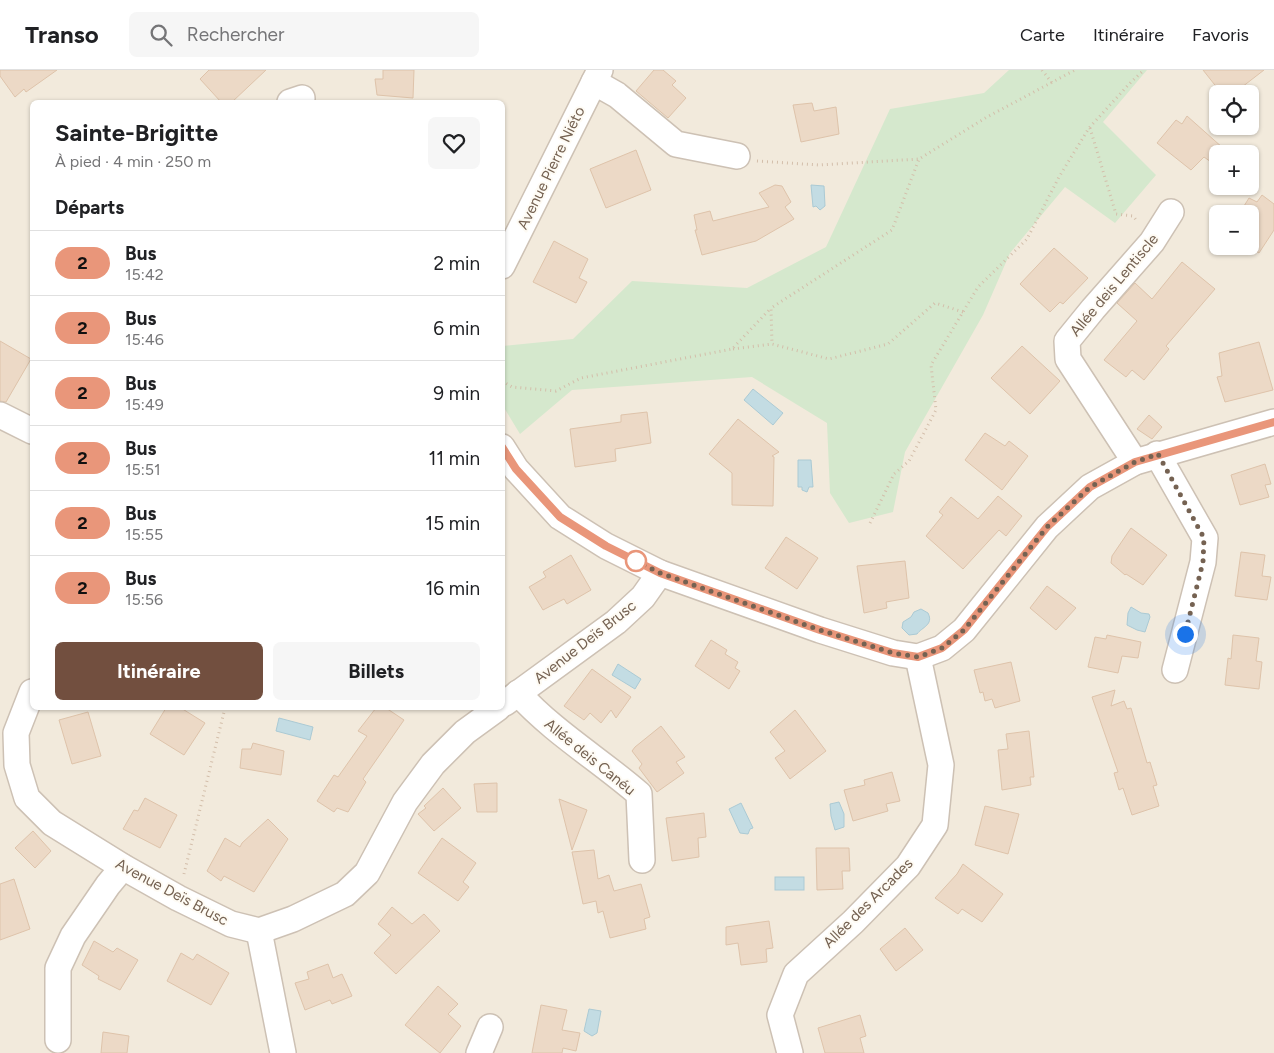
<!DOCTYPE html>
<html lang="fr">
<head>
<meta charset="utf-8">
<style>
  :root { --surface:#fff; --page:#f6f6f6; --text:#202124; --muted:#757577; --line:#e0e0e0; --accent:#724f3f }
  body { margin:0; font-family:Figtree,sans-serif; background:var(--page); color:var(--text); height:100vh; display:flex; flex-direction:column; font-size:19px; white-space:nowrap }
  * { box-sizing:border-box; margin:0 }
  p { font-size:16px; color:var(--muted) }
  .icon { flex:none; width:28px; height:28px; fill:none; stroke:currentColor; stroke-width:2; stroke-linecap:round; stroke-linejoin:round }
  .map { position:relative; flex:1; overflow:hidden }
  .drawer { position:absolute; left:30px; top:30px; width:475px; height:610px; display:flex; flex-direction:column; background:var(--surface); border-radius:8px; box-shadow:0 1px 4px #0004 }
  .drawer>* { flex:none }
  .badge { padding:0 10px; border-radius:16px; font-size:18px; line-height:32px }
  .fabs { position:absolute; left:1209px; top:15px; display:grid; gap:10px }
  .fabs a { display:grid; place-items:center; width:50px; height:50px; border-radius:8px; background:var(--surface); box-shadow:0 1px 4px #0004; font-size:25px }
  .you { position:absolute; width:25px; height:25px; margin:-12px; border:4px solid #fff; border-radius:50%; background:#1a73e8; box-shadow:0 0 0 8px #1a73e833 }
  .map>.badge { position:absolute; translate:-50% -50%; box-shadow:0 0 0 2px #fff }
  h2 { padding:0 25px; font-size:19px; line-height:45px }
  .round { display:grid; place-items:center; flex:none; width:52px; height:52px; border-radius:8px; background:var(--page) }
  .head { display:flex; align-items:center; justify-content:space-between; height:85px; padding:0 25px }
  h1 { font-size:24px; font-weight:700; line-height:38px }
  .action { display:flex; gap:10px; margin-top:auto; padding:10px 25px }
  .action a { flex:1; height:58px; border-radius:8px; background:var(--accent); color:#fff; font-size:20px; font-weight:700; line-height:58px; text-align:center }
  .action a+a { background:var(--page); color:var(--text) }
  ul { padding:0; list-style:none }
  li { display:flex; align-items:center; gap:15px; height:65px; padding:0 25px; border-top:1px solid var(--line) }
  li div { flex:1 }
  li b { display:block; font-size:19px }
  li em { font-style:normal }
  li .badge { min-width:55px; font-weight:700; text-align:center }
  header { display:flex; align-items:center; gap:30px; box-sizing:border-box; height:70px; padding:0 25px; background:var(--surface); border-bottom:1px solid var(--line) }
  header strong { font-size:24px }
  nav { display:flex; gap:28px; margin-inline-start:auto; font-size:18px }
  .search { width:350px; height:45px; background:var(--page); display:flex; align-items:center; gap:12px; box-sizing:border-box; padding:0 18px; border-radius:8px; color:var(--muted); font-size:19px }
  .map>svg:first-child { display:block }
  .residential { fill:#f2eadc; fill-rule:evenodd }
  .green { fill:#d5e8cd }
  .water { fill:#c3dce3; stroke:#abcad4 }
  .building { fill:#ecd9c6; stroke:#dec3aa }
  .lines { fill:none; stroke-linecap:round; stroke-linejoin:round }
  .street-casing { stroke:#cdc1b4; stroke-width:28 }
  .path { stroke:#d3beaa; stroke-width:3; stroke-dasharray:1 4; stroke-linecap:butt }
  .street { stroke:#fff; stroke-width:25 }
  .line-casing { stroke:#fff; stroke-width:11 }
  .line { stroke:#e9967a; stroke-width:8 }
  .walk { stroke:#756252; stroke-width:5; stroke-dasharray:0 9 }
  .stop-dot { fill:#fff; stroke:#e9967a; stroke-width:2.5 }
  .labels { text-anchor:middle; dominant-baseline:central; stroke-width:4; stroke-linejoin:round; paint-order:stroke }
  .street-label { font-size:15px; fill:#756252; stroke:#fefbf4 }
</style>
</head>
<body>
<header>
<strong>Transo</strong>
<div class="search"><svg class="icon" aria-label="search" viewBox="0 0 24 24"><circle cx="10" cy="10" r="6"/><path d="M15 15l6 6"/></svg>Rechercher</div>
<nav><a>Carte</a><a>Itinéraire</a><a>Favoris</a></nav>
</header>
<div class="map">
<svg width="1274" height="983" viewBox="0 0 1274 983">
  <rect width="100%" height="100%" fill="#fbf7ed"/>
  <path class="residential" d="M0,0h1274v983h-1274zM1218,24h32v32h-32zM32,32h470v606h-470zM1218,84h32v32h-32zM1218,144h32v32h-32z"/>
  <polygon class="green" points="1009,0 1147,0 1103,52 1156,105 1115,153 1065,117 1010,183 983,245 905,382 893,442 849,453 830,423 827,353 752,307 572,320 520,364 503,336 503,276 573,269 632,211 747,218 826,177 890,39 984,23"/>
  <g class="water">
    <polygon points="811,115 824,116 825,136 820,140 816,136 813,137"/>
    <polygon points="753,319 783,343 773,355 744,330"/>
    <polygon points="798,390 811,390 813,417 809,417 807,422 802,420 802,417 798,417"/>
    <polygon points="1131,537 1141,543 1149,544 1150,547 1145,562 1137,560 1127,555 1128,543"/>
    <path d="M921,539l7,4c6,12 -6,14 -11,21l-8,1 -7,-7 1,-6 8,-5 3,-5z"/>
    <polygon points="618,594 641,609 635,619 612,605"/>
    <polygon points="279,648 313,657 310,670 276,661"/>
    <polygon points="839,732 844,744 844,757 835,760 831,746 830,734"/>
    <polygon points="741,733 753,758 750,759 748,764 740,763 729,739"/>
    <rect x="775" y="807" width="29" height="13"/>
    <polygon points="589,939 601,941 597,963 592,966 584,961"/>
  </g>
  <g class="building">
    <polygon points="0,0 57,0 26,22 24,19 15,27 0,6"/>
    <polygon points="209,0 266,0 232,32 221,32 200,9"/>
    <polygon points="383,0 414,0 413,28 377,25 375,9 383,9"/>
    <polygon points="654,0 663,0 676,11 672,15 686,28 668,48 636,21"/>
    <polygon points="1203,0 1264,0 1233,24 1222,24"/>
    <polygon points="812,33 814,41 836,37 839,64 801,72 793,35"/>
    <polygon points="1187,46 1223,78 1211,92 1204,87 1191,100 1157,73 1176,50 1182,54"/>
    <polygon points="636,80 651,120 606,138 590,99"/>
    <polygon points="775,115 782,116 791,132 785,137 794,149 756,171 702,185 695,160 697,160 694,145 710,141 713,151 769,137 759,123"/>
    <polygon points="1262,125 1274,134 1274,160 1259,183 1248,176 1250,176 1250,144 1239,144 1249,128 1257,132"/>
    <polygon points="554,171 588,189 579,208 587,212 576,233 533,212"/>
    <polygon points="1054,178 1088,208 1063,234 1060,232 1050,242 1020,214"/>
    <polygon points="1182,192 1215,219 1166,276 1169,279 1144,310 1132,300 1126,307 1104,290 1137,251 1117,233 1135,213 1152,229"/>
    <polygon points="0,271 31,289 6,332 0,331"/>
    <polygon points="1259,272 1273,320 1225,332 1217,307 1222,306 1219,283"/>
    <polygon points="1022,276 1060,311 1030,344 991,308"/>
    <polygon points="647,342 651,373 615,379 616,391 575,397 570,359 621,352 621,345"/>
    <polygon points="1149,345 1162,357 1152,369 1137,359"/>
    <polygon points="738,349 779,382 772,386 774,387 773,436 732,435 732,403 709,384"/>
    <polygon points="985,363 1005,376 1009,371 1028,386 1002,420 965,390"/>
    <polygon points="1265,394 1271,414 1265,415 1269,427 1240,435 1231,405"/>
    <polygon points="998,426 1022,446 1006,466 999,460 963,499 926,466 943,445 939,442 951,427 978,449"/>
    <polygon points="1131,458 1167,485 1143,515 1126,504 1125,505 1111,493 1112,486"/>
    <polygon points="786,467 818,488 797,519 765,498"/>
    <polygon points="1241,482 1265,485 1262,506 1271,507 1267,530 1235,526"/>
    <polygon points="571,485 591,520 567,534 564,529 543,540 529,517 546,507 543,502"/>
    <polygon points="905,491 909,528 886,532 887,538 864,543 857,496"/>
    <polygon points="1047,516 1076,538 1056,560 1030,538"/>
    <polygon points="1107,565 1141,572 1138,588 1122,586 1118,603 1088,597 1095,567 1106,569"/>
    <polygon points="1233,565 1259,568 1256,591 1262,592 1259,619 1225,615 1228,588 1231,589"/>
    <polygon points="711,570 727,580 725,584 738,592 735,598 740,601 729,619 695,596"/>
    <polygon points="1011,592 1020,631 995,638 992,629 985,631 983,622 980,623 974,600"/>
    <polygon points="592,599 631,627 616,648 611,640 601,653 590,643 584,650 564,636"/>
    <polygon points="1115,620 1111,636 1124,631 1127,639 1131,638 1147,693 1150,692 1157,715 1153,716 1159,736 1132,745 1123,718 1119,720 1114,703 1118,702 1092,627"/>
    <polygon points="166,638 181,638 205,653 184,685 150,664"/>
    <polygon points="376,638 386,638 404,650 363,709 366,712 348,742 337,738 334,742 317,731 334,705 338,707 367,666 358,661"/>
    <polygon points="795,640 826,681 790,709 775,688 785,681 770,662"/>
    <polygon points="88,642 101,686 72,694 59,650"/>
    <polygon points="661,656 685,687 676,692 684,703 657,722 639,698 642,694 632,681 635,677"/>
    <polygon points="1029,661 1034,707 1030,707 1031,715 1002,720 998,680 1008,679 1006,664"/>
    <polygon points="253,673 284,681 281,705 240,698 242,679 251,679"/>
    <polygon points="892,702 900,731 886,734 888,741 853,751 844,720 865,715 864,710"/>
    <polygon points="497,713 497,742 477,742 474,714"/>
    <polygon points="443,718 461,738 434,761 418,744 426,738 424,736"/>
    <polygon points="145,728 177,745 160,778 123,759 134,740 138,741"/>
    <polygon points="559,729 587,740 572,780"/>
    <polygon points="985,736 1019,744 1008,784 975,775"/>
    <polygon points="704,743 706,767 698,768 699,787 672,791 666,748"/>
    <polygon points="268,749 288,769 254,822 224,806 221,811 207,801 225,768 240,777 242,773"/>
    <polygon points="33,761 51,781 35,798 15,778"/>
    <polygon points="442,768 476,793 463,812 469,817 458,831 418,803"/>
    <polygon points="816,778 849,778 850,801 842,801 843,819 817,820"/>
    <polygon points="594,780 598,809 609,805 614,821 641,814 650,847 644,849 646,859 610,868 603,841 598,843 596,831 583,834 572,782"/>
    <polygon points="963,794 1003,824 982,852 962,839 958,844 935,828 957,804"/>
    <polygon points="14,809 30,859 0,870 0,814"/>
    <polygon points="392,837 412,854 424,844 440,861 396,904 374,883 391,865 378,854"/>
    <polygon points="769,851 773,878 766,879 767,892 741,895 738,873 726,875 726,857"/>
    <polygon points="905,858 923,880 896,901 880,879"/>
    <polygon points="94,871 113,882 117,878 138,890 120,920 98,909 99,906 82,895"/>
    <polygon points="181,883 193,890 197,884 229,903 211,935 167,911"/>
    <polygon points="328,894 333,908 342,904 352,926 332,934 330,930 305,940 295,913 309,909 307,902"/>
    <polygon points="438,916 458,934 448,944 461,956 440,983 405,955"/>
    <polygon points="541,935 567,940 562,960 580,963 576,981 563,978 562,983 532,983"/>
    <polygon points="860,945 866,966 860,968 864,983 825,983 818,958"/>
    <polygon points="103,962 129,966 127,983 101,983"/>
  </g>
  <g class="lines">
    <g class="street-casing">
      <g id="street">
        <polyline points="594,12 617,25 676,74 737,86"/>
        <polyline points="290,32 302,28"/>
        <polyline points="502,196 600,0"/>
        <polyline points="0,345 32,361"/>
        <polyline points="502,377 516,399 560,447 606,476 660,503 820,560 893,583 918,587 942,578 964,560 1047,457 1090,417 1135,392 1274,352"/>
        <polyline points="1157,384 1205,468 1203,492 1175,600"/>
        <polyline points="1135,392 1068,289 1067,271 1093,239 1152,172 1171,142"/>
        <polyline points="32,622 16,663 17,695 27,728 52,753 123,797 178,828 231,854 259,861 293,849 345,824 367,803 405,732 433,694 465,662 498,638"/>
        <path d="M518,623c35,39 82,67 121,101l3,66"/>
        <polyline points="505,633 616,552 643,527 660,503"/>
        <polyline points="259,861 283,983"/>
        <polyline points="58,970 58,898 73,866 108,815 123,797"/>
        <polyline points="479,983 490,957"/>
        <polyline points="790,983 780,945 796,904 853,852 908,796 935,755 941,695 918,587"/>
      </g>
    </g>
    <g class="path">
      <polyline points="1042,0 1052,13"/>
      <polyline points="1090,58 1116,144 1133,146 1137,151"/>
      <polyline points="757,91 819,95 919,89"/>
      <polyline points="963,242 935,233 888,274 829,289 772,274 771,238 892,160 919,89 987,47 1075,0"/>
      <polyline points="733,279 772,274"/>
      <polyline points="502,311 512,317 556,321 581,308 732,279 771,238"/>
      <polyline points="870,453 894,404 909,391 936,340 931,295 978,217 1027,169 1059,107 1089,58 1131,12 1144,0"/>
      <polyline points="184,804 225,638"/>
    </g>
    <use href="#street" class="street"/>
  </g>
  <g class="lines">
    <g class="line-casing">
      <polyline id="line" points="502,377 516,399 560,447 606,476 660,503 820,560 893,583 918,587 942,578 964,560 1047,457 1090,417 1135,392 1274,352"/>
    </g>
    <use href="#line" class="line"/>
    <polyline class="walk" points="636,491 660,503 820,560 893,583 918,587 942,578 964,560 1047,457 1090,417 1135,392 1158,384 1204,468 1203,492 1185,564"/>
  </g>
  <circle class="stop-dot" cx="636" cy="491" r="10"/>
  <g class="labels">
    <g class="street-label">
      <text transform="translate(551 98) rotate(-64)">Avenue Pierre Niéto</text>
      <text transform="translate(1114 215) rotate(-50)">Allée deis Lentiscle</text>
      <text transform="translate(585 572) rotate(-38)">Avenue Deïs Brusc</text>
      <text transform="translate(590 687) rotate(39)">Allée deis Canéu</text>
      <text transform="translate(172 822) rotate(28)">Avenue Deïs Brusc</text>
      <text transform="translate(868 833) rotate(-45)">Allée des Arcades</text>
    </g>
  </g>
</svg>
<div class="fabs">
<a><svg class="icon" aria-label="locate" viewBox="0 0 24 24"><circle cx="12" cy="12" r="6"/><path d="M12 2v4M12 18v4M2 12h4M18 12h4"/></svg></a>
<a>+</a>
<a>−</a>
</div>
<div class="you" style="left:1185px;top:564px"></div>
<section class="drawer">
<div class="head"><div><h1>Sainte-Brigitte</h1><p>À pied · 4 min · 250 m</p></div><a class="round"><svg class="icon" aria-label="heart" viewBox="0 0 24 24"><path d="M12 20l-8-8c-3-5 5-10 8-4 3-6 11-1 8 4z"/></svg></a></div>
<h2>Départs</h2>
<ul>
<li><span class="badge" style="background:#e9967a;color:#111">2</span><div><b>Bus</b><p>15:42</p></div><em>2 min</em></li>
<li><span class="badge" style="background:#e9967a;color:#111">2</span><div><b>Bus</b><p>15:46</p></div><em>6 min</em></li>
<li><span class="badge" style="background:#e9967a;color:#111">2</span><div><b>Bus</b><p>15:49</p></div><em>9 min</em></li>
<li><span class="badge" style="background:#e9967a;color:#111">2</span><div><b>Bus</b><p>15:51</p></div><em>11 min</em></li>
<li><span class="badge" style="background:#e9967a;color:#111">2</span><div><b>Bus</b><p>15:55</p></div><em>15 min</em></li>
<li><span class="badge" style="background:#e9967a;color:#111">2</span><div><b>Bus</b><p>15:56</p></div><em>16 min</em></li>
</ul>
<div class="action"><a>Itinéraire</a><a>Billets</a></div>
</section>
</div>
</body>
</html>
